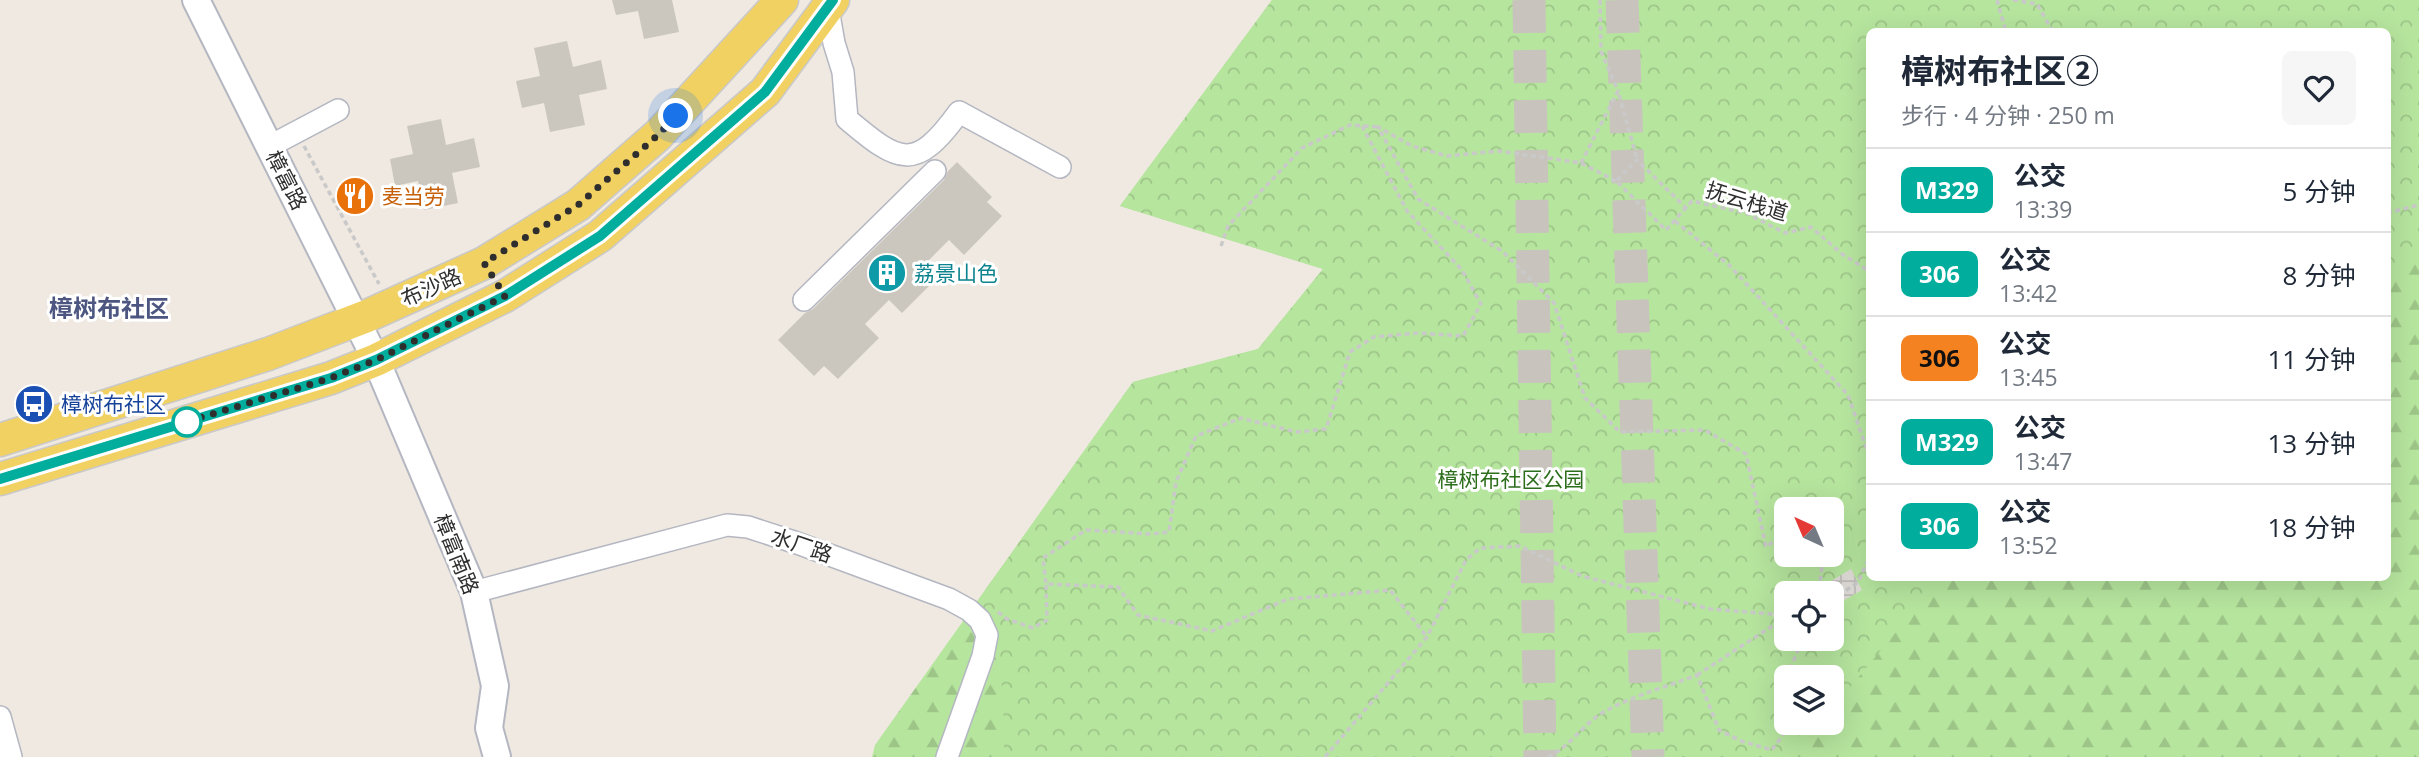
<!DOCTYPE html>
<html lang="zh">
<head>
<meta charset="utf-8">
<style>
  :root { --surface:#fff; --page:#f6f6f7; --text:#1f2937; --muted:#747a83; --line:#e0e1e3 }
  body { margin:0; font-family:"Open Sans","Noto Sans SC",sans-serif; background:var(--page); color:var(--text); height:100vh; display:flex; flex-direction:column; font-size:26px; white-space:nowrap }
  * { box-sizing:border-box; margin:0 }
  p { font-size:23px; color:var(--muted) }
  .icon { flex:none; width:38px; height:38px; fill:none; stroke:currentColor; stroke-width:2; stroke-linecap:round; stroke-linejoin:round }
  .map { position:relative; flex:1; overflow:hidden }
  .details { position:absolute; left:1866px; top:28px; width:525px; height:553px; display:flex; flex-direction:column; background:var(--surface); border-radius:10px; box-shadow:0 7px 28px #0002 }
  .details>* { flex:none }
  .badge { padding:0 14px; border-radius:10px; font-size:24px; line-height:46px }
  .needle { width:46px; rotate:316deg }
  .fabs { position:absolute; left:1774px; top:497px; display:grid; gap:14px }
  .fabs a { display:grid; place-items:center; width:70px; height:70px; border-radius:10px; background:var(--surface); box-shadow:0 7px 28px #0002; font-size:35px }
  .you { position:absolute; width:35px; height:35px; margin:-18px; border:5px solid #fff; border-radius:50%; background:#1a73e8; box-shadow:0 0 0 10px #1a73e833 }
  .map>.badge { position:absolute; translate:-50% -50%; box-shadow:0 0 0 4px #fff }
  .round { display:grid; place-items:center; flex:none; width:74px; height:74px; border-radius:10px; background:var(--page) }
  .headline { display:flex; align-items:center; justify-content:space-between; height:119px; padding:0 35px }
  h1 { font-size:33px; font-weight:700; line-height:52px }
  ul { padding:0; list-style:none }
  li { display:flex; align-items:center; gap:21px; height:84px; padding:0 35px; border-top:2px solid var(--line) }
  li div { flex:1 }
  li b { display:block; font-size:26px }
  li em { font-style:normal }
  li .badge { min-width:77px; font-weight:700; text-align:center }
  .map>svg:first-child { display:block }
  .forest { fill:url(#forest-firs); fill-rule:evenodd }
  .park { fill:url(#park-crowns); fill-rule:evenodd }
  .plaza { fill:url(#plaza-grid) }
  .building { fill:#cbc7bf }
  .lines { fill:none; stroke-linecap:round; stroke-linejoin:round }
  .trunk-tunnel { stroke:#c8c4bd; stroke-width:33; stroke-dasharray:33 17; stroke-linecap:butt }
  .minor-casing { stroke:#b4b7c1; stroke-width:24 }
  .tertiary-casing { stroke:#b4b7c1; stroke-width:30 }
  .primary-casing { stroke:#c9c9c9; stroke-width:35 }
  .path { stroke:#c9c9c9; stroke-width:3.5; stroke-dasharray:5 3.5; stroke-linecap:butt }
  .minor { stroke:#fff; stroke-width:21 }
  .tertiary { stroke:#fff; stroke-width:26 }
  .primary { stroke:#f2d163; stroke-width:32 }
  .line-casing { stroke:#fff; stroke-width:16 }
  .line { stroke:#01ad9c; stroke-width:10 }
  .walk { stroke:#2e2e2e; stroke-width:7; stroke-dasharray:0 12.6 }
  .stop-dot { fill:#fff; stroke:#01ad9c; stroke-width:3.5 }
  .labels { text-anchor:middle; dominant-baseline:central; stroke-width:6; stroke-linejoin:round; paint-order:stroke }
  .street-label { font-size:21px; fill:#2e2e2e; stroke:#fff }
  .food-label { font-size:21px; fill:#c56008; stroke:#fff; text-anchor:start }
  .culture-label { font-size:21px; fill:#0d838f; stroke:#fff; text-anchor:start }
  .transit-label { font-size:21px; fill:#164399; stroke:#fff; text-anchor:start }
  .park-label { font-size:21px; fill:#2c6e1b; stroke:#fff }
  .quarter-label { font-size:24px; font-weight:bold; fill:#4d5680; stroke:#fff }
</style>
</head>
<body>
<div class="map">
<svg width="2419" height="757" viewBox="0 0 2419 757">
  <defs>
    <pattern id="forest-firs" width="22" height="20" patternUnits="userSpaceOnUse" patternTransform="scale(1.75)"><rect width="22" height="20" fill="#b6e59e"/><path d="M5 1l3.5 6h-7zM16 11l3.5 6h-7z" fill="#9dc588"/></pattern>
    <pattern id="park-crowns" width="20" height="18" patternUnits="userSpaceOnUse" patternTransform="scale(1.75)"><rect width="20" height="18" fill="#b6e59e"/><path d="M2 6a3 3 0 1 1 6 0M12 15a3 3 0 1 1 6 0" fill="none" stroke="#9dc588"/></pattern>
    <pattern id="plaza-grid" width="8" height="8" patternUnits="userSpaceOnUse" patternTransform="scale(1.75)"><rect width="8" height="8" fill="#dfdcd8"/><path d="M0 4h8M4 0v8" fill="none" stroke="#c0bdba"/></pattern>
  </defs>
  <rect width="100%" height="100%" fill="#efe9e1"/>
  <path class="forest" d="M1272,0h1147v757h-1547l3,-12 258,-363 125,-33 65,-80 -203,-63zM1869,32h518v546h-518zM1787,509h45v46h-45zM1787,593h45v46h-45zM1787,677h45v46h-45z"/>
  <path class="park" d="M1272,0h1147v256l-32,9v-233h-518v546h72l-109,131v-32h-45v46h34l-27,33 -788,1 -7,-121 -23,-33 157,-221 125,-33 65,-80 -203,-63zM1787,509h45v46h-45zM1787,593h45v46h-45z"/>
  <g class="plaza">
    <polygon points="1851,569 1862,590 1832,607 1832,593 1811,593"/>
    <polygon points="1787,606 1787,634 1784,635 1772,614"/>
  </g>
  <g class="building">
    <polygon points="612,0 672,0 679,32 644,39 638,11 616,15"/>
    <polygon points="567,41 573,67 601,60 607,89 579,95 585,125 550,132 544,103 522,108 516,81 540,76 534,48"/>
    <polygon points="441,119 446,145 474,138 480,167 452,173 458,203 424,210 418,181 395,186 390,159 413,154 407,126"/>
    <polygon points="957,162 992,197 987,202 1002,216 964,255 949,240 923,266 936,279 902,313 889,300 865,324 879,338 838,379 824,366 814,376 778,340 805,313 813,309 944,180 948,171"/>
  </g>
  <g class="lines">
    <g class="trunk-tunnel">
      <polyline points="1529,0 1540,757"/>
      <polyline points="1622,0 1648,757"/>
    </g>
    <g class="minor-casing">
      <g id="minor">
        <path d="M828,9l6,34 9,29 4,47c52,44 68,54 112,-7l101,55"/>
        <polyline points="270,146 338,110"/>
        <polyline points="804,300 935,171"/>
        <polyline points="474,592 727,525 748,527 797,543 949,599 969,610 980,620 987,635 983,656 947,757"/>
        <polyline points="0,717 11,757"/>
      </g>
    </g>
    <g class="tertiary-casing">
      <polyline id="tertiary" points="196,0 376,360 474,592 495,686 489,728 497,757"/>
    </g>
    <g class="primary-casing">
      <g id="primary">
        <polyline points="0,440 268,354 367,316 484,263 578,205 658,135 782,0"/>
        <polyline points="0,479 331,378 376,360 505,296 600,236 765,92 833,0"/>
      </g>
    </g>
    <g class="path">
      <polyline points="1600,0 1601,51 1618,91"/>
      <polyline points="1997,0 2006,32"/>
      <polyline points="2013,0 2037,4 2053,32"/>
      <polyline points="1362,126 1407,211 1462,270 1481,304 1463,336 1418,333 1374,337 1350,352 1326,429 1296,432 1241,418 1196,436 1176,482 1169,532 1151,534 1086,530 1043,558 1046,584 1118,587 1138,615 1212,631 1288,599 1390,590 1427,637"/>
      <polyline points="304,146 379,284"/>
      <polyline points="1581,163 1618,91 1637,159"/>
      <polyline points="1616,181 1581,163 1562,160 1498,151 1447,156 1412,146 1378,127 1418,199 1502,251 1554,303 1585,398 1620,432 1705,430 1746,454 1766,547 1787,532"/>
      <polyline points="1687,209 1637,160 1616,181 1666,230 1692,201 1746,213 1785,233 1811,227 1842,254 1869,271"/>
      <polyline points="2387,213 2419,205"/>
      <polyline points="1675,221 1730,266 1848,395 1869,456"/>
      <polyline points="1221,246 1228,226 1302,148 1350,125 1378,127"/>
      <polyline points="1819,589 1823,559 1820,555"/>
      <polyline points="1832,600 1858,582 1869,558"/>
      <polyline points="998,612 1007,619 1033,628 1047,620 1046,584"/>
      <polyline points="1697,675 1777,623"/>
      <polyline points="1790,677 1789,671 1803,639"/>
      <polyline points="1325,757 1427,637 1466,560 1480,548 1520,546 1582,576 1710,609 1772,614"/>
      <path d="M1548,757c21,-10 32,-29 51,-42 28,-18 68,-28 98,-40l22,55 22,11 31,9 15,-21 1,-6"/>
    </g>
    <use href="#minor" class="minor"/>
    <use href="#tertiary" class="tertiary"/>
    <use href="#primary" class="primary"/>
  </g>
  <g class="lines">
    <g class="line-casing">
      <polyline id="line" points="0,479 331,378 376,360 505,296 600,236 765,92 833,0"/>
    </g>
    <use href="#line" class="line"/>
    <polyline class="walk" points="187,422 176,425 328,379 376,360 505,296 484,263 578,205 658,135 676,116"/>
  </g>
  <defs>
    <g id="restaurant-disc" transform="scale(2.0125)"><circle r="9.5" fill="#e8710a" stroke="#fff"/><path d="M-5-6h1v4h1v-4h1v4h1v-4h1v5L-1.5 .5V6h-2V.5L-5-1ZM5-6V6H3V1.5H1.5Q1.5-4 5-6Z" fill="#fff"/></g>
    <g id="building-disc" transform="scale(2.0125)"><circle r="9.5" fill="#0f9aa8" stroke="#fff"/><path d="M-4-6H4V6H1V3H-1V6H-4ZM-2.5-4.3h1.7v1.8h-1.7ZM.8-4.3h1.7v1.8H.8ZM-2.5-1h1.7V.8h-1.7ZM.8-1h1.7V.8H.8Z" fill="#fff"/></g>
    <g id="bus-disc" transform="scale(2.0125)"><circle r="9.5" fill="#1a4fb4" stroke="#fff"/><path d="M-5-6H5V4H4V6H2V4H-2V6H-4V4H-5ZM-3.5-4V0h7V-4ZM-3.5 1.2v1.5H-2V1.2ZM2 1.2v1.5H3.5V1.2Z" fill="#fff"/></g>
  </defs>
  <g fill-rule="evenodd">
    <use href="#restaurant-disc" x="355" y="196"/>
    <use href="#building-disc" x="887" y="273"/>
    <use href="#bus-disc" x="34" y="404"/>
  </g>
  <circle class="stop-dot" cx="187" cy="422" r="14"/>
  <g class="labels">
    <g class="street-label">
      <text transform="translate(287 180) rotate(63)">樟富路</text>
      <text transform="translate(1747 201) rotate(17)">抚云栈道</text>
      <text transform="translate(431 287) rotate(-24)">布沙路</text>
      <text transform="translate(802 545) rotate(19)">水厂路</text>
      <text transform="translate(457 554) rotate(68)">樟富南路</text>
    </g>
    <g class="food-label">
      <text x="382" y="196">麦当劳</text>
    </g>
    <g class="culture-label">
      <text x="914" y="273">荔景山色</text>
    </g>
    <g class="transit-label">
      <text x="61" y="404">樟树布社区</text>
    </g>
    <g class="park-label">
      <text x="1511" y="479">樟树布社区公园</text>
    </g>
    <g class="quarter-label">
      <text x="109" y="307">樟树布社区</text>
    </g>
  </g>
</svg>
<div class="fabs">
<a><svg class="needle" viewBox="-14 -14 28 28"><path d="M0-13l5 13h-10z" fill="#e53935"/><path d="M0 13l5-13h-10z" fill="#747a83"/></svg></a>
<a><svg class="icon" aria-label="locate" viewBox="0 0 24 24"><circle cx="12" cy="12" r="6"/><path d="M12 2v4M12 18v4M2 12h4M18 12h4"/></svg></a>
<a><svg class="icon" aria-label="layers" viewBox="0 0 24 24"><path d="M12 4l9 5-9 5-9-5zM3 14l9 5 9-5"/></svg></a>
</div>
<div class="you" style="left:676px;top:116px"></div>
<section class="details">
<div class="headline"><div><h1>樟树布社区②</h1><p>步行 · 4 分钟 · 250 m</p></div><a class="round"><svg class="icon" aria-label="heart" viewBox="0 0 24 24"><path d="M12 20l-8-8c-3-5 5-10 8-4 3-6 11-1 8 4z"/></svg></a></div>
<ul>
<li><span class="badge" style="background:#01ad9c;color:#fff">M329</span><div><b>公交</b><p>13:39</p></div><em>5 分钟</em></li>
<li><span class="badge" style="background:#01ad9c;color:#fff">306</span><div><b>公交</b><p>13:42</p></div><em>8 分钟</em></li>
<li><span class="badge" style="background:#f58220;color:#111">306</span><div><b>公交</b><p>13:45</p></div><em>11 分钟</em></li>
<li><span class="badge" style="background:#01ad9c;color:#fff">M329</span><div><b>公交</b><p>13:47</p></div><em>13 分钟</em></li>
<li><span class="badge" style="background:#01ad9c;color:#fff">306</span><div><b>公交</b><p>13:52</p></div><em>18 分钟</em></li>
</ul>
</section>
</div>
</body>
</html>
